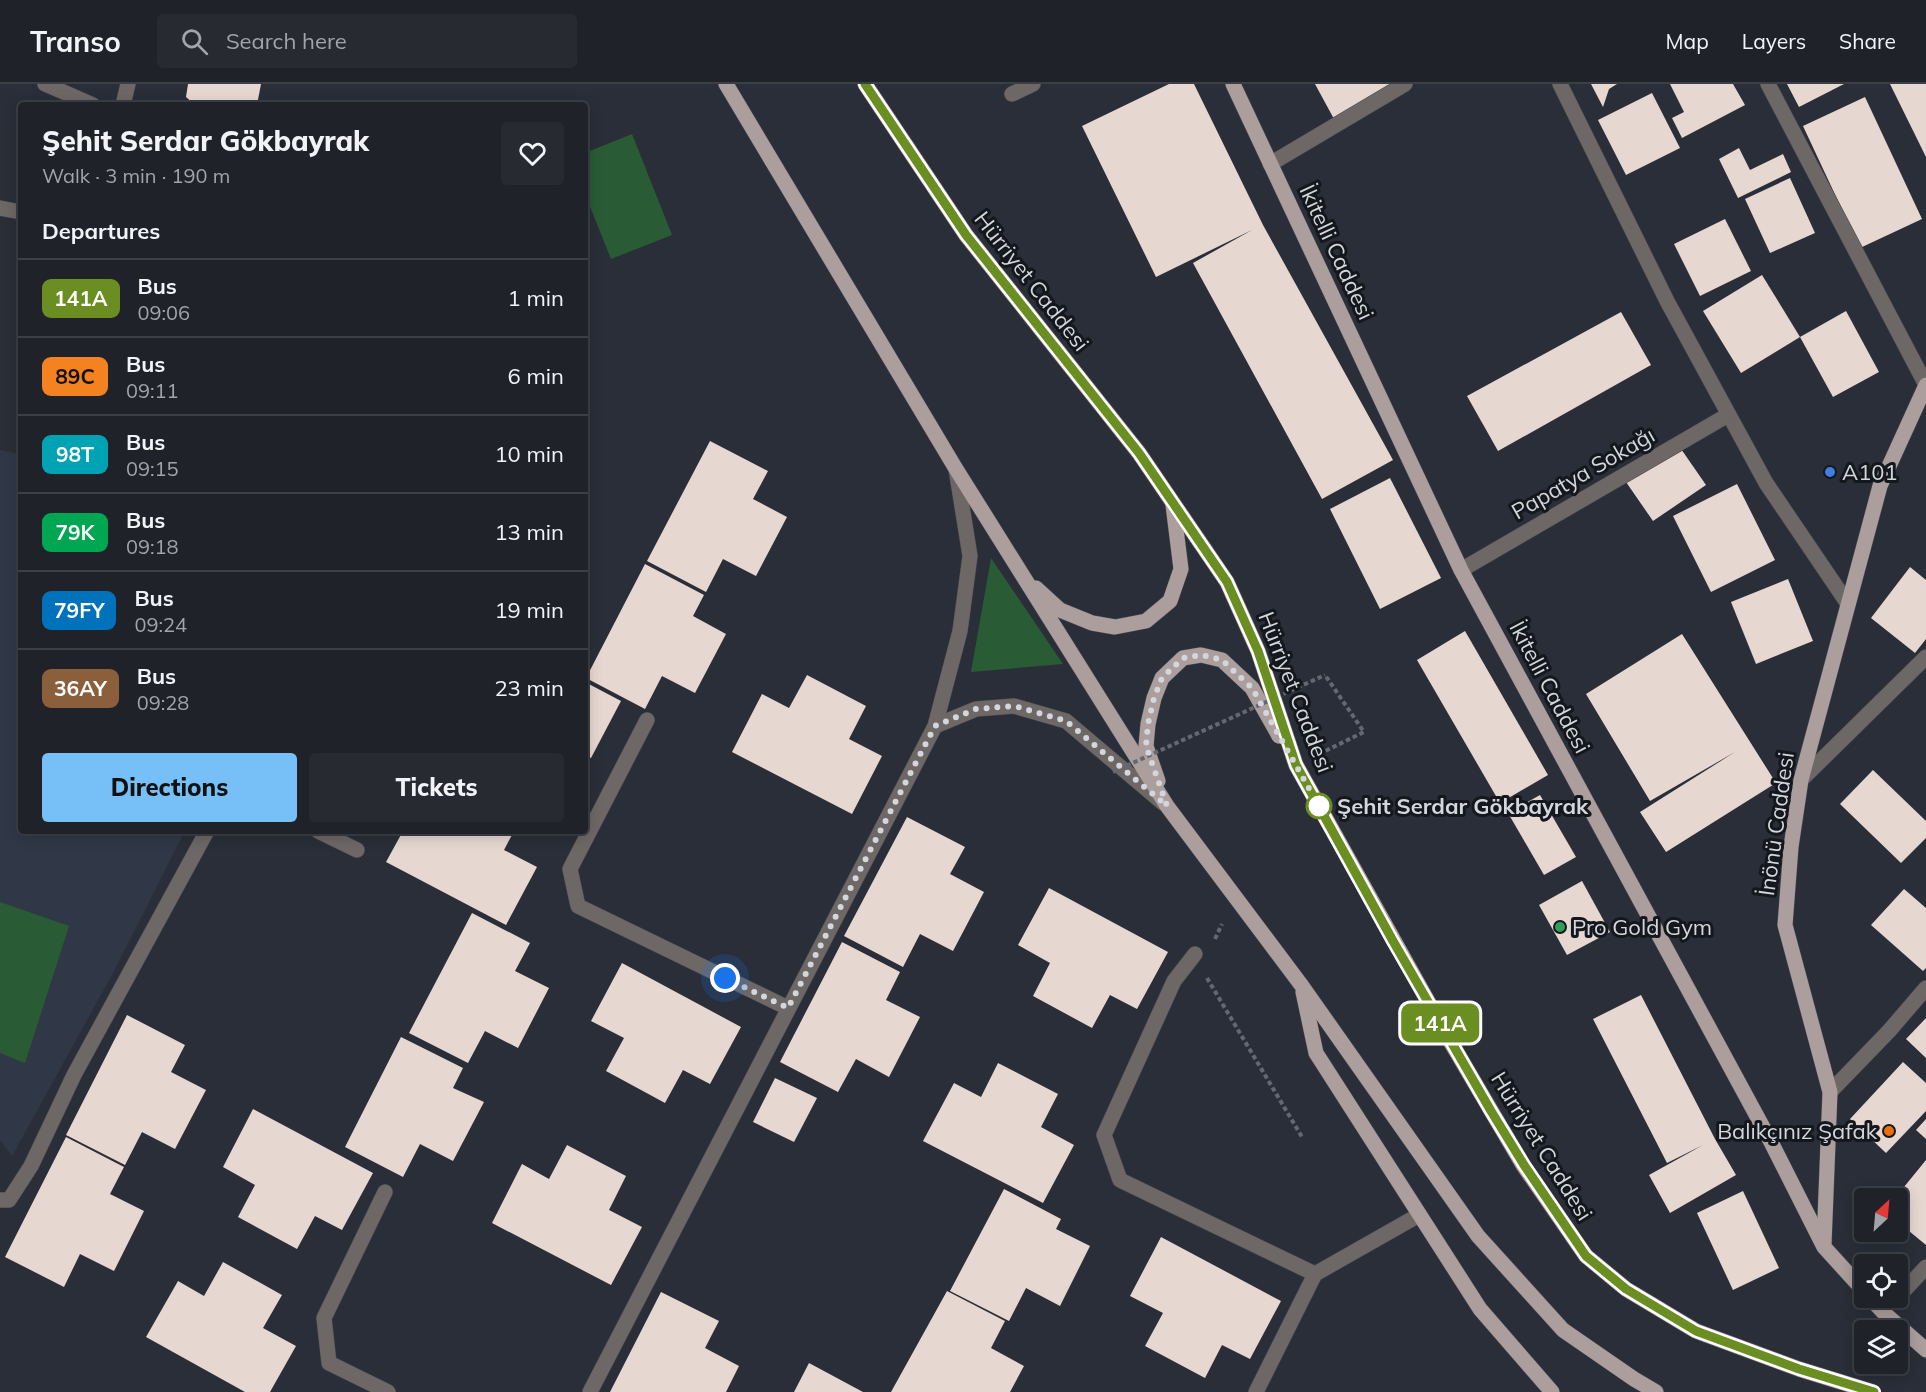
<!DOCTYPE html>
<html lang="en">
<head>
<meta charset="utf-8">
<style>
  :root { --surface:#20222a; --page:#282a32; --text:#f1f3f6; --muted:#a2a4a8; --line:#3d3f47; --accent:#76c0f7 }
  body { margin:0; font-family:Mulish,sans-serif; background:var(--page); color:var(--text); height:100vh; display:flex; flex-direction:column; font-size:22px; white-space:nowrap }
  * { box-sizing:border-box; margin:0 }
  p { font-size:20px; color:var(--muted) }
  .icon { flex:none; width:33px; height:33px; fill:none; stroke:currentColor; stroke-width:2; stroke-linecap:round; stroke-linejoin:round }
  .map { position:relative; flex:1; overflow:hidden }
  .sheet { position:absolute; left:18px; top:18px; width:570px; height:732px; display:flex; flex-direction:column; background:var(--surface); border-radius:6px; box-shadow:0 3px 15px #0003,0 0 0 2px var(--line) }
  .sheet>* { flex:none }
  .badge { padding:0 12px; border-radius:9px; font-size:21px; line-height:39px }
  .needle { width:39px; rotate:26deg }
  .fabs { position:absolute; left:1854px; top:1104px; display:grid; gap:12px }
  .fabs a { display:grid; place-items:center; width:54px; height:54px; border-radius:6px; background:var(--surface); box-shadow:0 3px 15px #0003,0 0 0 2px var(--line); font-size:30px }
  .you { position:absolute; width:30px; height:30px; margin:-15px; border:4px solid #fff; border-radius:50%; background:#1a73e8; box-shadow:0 0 0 9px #1a73e833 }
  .map>.badge { position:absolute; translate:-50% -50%; box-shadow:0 0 0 3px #fff }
  h2 { padding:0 24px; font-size:22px; line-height:54px }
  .round { display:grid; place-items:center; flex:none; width:63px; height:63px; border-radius:6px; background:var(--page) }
  .summary { display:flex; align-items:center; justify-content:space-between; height:102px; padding:0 24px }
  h1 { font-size:28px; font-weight:800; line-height:45px }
  .action { display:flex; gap:12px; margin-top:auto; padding:12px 24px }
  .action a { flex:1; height:69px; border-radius:6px; background:var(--accent); color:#111; font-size:24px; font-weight:800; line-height:69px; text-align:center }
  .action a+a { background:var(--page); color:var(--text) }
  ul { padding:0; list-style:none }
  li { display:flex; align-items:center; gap:18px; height:78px; padding:0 24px; border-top:2px solid var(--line) }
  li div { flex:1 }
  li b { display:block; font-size:22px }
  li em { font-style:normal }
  li .badge { min-width:66px; font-weight:700; text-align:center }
  header { display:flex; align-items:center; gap:36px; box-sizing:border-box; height:84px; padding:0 30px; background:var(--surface); border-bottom:2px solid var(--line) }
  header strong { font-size:28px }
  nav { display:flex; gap:33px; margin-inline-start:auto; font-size:21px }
  .search { width:420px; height:54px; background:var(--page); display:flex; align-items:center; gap:15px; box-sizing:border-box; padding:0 21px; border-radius:6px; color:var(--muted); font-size:22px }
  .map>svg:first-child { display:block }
  .built { fill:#303847 }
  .green { fill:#295c34 }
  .building { fill:#e7d7d1 }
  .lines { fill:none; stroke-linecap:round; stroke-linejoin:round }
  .minor-casing { stroke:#454952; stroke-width:16 }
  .major-casing { stroke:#454952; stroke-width:16 }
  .path { stroke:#646870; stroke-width:4; stroke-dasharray:4.5 3; stroke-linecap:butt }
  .minor { stroke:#6d6765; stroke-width:15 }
  .major { stroke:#ab9e9c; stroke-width:15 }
  .path-bridge { stroke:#646870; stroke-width:4; stroke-dasharray:4.5 3; stroke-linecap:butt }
  .line-casing { stroke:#fff; stroke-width:14 }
  .line { stroke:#6b8e23; stroke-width:9 }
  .walk { stroke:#d3d6dc; stroke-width:6; stroke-dasharray:0 10.8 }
  .shop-dot { fill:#3f7fe0; stroke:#14171b; stroke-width:2 }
  .stop-dot { fill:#fff; stroke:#6b8e23; stroke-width:3 }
  .leisure-dot { fill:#2e9e5b; stroke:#14171b; stroke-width:2 }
  .food-dot { fill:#e8710a; stroke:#14171b; stroke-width:2 }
  .labels { text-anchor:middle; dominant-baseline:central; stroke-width:6; stroke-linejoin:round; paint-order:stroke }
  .street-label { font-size:22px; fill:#d3d6dc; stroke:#14171b }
  .poi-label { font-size:22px; fill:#d3d6dc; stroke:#14171b; text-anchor:start }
  .stop-label { font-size:22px; font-weight:bold; fill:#d3d6dc; stroke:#14171b; text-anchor:start }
</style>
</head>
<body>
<header>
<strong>Transo</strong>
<div class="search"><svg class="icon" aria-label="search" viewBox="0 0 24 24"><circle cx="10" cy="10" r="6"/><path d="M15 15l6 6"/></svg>Search here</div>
<nav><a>Map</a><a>Layers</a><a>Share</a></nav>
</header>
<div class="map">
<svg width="1926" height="1308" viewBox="0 0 1926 1308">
  <rect width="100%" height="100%" fill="#2a2e38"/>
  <polygon class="built" points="0,366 21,370 21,747 185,747 113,889 12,1072 0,1056"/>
  <g class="green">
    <polygon points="632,50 672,151 611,175 585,110 585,69"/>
    <polygon points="991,474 1063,580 971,588"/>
    <polygon points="0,818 69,842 25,979 0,969"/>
  </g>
  <g class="building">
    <polygon points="188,0 261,0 257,21 195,21 186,13"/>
    <polygon points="1169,0 1194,0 1263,141 1393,376 1322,415 1193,179 1252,146 1156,193 1082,42"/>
    <polygon points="1315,0 1397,0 1334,35"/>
    <polygon points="1591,0 1617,0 1609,5 1603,23"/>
    <polygon points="1670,0 1733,0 1745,21 1682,54 1672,34 1684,28"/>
    <polygon points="1787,0 1844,0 1799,23"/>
    <polygon points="1890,0 1926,0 1926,73"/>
    <polygon points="1652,9 1680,64 1626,91 1598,36"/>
    <polygon points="1865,13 1922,135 1860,164 1803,42"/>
    <polygon points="1739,64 1750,86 1783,70 1791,88 1738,114 1719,75"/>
    <polygon points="1790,94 1815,149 1770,169 1745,115"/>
    <polygon points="1725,135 1751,187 1700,212 1674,160"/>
    <polygon points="1762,191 1800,253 1741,289 1703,227"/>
    <polygon points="1846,227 1879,288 1833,313 1800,253"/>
    <polygon points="1621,228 1651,281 1498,367 1467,312"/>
    <polygon points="710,357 768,387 753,415 787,433 756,492 723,475 706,508 647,477"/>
    <polygon points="1679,362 1706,401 1653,437 1626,398"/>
    <polygon points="1390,394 1441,494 1380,525 1330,425"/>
    <polygon points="1737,400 1775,476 1711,508 1673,432"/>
    <polygon points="645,480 704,511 693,532 726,550 695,609 662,592 645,625 586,594"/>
    <polygon points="1910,483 1926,496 1926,555 1915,569 1871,534"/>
    <polygon points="1788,495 1813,557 1756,580 1731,518"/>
    <polygon points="1465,547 1548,691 1500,719 1417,576"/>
    <polygon points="1682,550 1776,699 1666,768 1640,728 1735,668 1650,717 1586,610"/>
    <polygon points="807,591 866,622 849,655 882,672 852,730 732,668 762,610 789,624"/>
    <polygon points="585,598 621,617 591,674 585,671"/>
    <polygon points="1873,686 1926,737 1926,754 1901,779 1840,720"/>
    <polygon points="1540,711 1576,773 1544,791 1508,729"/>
    <polygon points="907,733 965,763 950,790 984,808 953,867 920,850 903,883 844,852"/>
    <polygon points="403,747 514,747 504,766 537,783 506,841 386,778"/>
    <polygon points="1582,797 1610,848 1567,871 1539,821"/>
    <polygon points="1049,804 1168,868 1137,925 1110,911 1092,944 1033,912 1050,879 1018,861"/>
    <polygon points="1904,805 1926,824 1926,884 1923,887 1871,841"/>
    <polygon points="472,829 530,859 515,887 549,904 518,964 485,947 468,979 409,949"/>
    <polygon points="842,858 900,888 886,916 920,933 889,993 856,975 838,1008 780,978"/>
    <polygon points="622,879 741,943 710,1000 683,986 665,1019 606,987 624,954 591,937"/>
    <polygon points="1641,911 1715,1055 1736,1091 1670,1129 1649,1091 1703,1061 1667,1079 1593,935"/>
    <polygon points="127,931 185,961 171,988 206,1006 175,1065 142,1048 125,1081 66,1051"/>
    <polygon points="1926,934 1926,974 1906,955"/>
    <polygon points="401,953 463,984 453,1004 484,1018 453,1077 420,1060 403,1093 345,1063"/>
    <polygon points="1903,978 1926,999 1926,1027 1886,1069 1850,1035"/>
    <polygon points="998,979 1058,1010 1041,1043 1074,1061 1043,1119 923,1057 954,999 981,1013"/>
    <polygon points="775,994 817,1014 794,1058 753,1038"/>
    <polygon points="253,1025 373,1089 342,1146 315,1132 297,1165 238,1133 255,1101 223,1083"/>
    <polygon points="1926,1035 1926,1055 1916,1046"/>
    <polygon points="66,1053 124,1083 110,1110 144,1127 114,1187 80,1170 64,1203 5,1173"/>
    <polygon points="567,1061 626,1092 609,1126 642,1143 611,1201 492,1139 522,1080 549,1095"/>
    <polygon points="1926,1076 1926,1161 1898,1138 1898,1114 1895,1114"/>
    <polygon points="1004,1105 1061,1135 1056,1145 1090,1162 1060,1222 1026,1204 1009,1237 950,1207"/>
    <polygon points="1743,1107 1779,1184 1733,1206 1697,1129"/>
    <polygon points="1161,1153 1281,1217 1250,1275 1222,1261 1205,1294 1145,1262 1163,1229 1130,1212"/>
    <polygon points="223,1178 282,1211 263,1244 296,1262 270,1308 245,1308 146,1253 178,1197 204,1212"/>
    <polygon points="947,1207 1005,1237 991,1264 1024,1282 1010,1308 891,1308"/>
    <polygon points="661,1208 719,1237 705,1264 739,1282 726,1308 610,1308"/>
    <polygon points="809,1279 863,1308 794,1308"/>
  </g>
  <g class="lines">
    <g class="minor-casing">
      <g id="minor">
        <polyline points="45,0 93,21"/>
        <polyline points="1560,0 1667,217 1766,399 1848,520"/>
        <polyline points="1768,0 1926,301"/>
        <polyline points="1012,10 1033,0"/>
        <polyline points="123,21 128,0"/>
        <polyline points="1270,80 1405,0"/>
        <polyline points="0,124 21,128"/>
        <polyline points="1461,486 1728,331"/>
        <polyline points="647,636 570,785 578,822 788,924"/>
        <polyline points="935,642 976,625 1014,622 1066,637 1163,719"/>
        <polyline points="1801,696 1926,573"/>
        <polyline points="318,747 357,766"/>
        <polyline points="1195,870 1174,897 1104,1051 1120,1096 1315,1190 1419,1131"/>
        <polyline points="1830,1008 1889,947 1926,904"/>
        <polyline points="385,1108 324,1234 329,1279 388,1308"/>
        <polyline points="0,1116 9,1116 31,1082 74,991 207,747"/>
        <polyline points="1898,1213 1926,1183"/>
        <polyline points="590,1308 935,642 960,547 970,472 956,385"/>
        <polyline points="1256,1308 1315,1190"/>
      </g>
    </g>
    <g class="major-casing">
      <g id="major">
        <polyline points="726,0 956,385 1167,722 1302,902 1478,1152 1563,1246 1634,1295 1656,1308"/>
        <polyline points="865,0 966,151 1139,369 1227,498 1258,567 1296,681 1449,955 1523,1081 1586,1172 1626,1205 1696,1247 1799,1285 1873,1308"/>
        <polyline points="1233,0 1461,486 1772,1060 1824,1163 1864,1207"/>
        <polyline points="1036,504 1060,526 1092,539 1115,543 1146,537 1170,517 1181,485 1173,421"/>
        <polyline points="1158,697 1146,662 1148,640 1154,614 1162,594 1183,574 1201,571 1222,576 1252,604 1279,652"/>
        <polyline points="1303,908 1316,969 1480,1225 1552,1308"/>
        <polyline points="1824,1160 1830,1008 1785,841 1791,763 1801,696 1880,402 1926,301"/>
        <polyline points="1870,1214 1883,1228 1926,1266"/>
      </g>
    </g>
    <g class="path">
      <polyline points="1319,670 1364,648 1325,591"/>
      <polyline points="1215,855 1222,840"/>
      <polyline points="1207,894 1302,1053"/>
    </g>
    <use href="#minor" class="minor"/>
    <use href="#major" class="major"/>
    <polyline class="path-bridge" points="1113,688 1325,591"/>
  </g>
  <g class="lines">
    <g class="line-casing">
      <polyline id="line" points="865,0 966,151 1139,369 1227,498 1258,567 1296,681 1393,857 1491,1027 1524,1081 1586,1172 1626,1205 1696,1247 1799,1285 1874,1308"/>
    </g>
    <use href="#line" class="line"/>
    <polyline class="walk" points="725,894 788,924 935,642 976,625 1014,622 1066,637 1167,722 1146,662 1148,640 1154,614 1162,594 1183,574 1201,571 1222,576 1252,604 1319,722"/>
  </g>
  <circle class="shop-dot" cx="1830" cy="388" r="6"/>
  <circle class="stop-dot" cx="1319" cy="722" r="12"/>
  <circle class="leisure-dot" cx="1560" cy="843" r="6"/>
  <circle class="food-dot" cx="1889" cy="1047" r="6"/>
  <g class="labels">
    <g class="street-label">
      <text transform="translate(1337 168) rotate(65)">İkitelli Caddesi</text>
      <text transform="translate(1032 197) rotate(52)">Hürriyet Caddesi</text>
      <text transform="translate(1583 389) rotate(-30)">Papatya Sokağı</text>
      <text transform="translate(1550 603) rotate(62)">İkitelli Caddesi</text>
      <text transform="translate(1296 608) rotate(69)">Hürriyet Caddesi</text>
      <text transform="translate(1776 740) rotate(-82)">İnönü Caddesi</text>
      <text transform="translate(1542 1062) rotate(58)">Hürriyet Caddesi</text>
    </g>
    <g class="poi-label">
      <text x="1842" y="388">A101</text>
      <text x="1572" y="843">Pro Gold Gym</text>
      <text x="1877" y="1047" text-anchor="end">Balıkçınız Şafak</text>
    </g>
    <g class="stop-label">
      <text x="1337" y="722">Şehit Serdar Gökbayrak</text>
    </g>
  </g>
</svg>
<div class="fabs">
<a><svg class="needle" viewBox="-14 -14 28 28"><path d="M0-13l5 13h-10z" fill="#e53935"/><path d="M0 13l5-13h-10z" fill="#a2a4a8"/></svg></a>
<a><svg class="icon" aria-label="locate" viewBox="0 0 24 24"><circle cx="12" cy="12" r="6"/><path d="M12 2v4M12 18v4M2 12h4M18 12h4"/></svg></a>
<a><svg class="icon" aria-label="layers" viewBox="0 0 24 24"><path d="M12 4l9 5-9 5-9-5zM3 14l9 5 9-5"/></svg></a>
</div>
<div class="you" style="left:725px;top:894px"></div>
<b class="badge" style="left:1440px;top:939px;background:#6b8e23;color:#fff">141A</b>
<section class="sheet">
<div class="summary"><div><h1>Şehit Serdar Gökbayrak</h1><p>Walk · 3 min · 190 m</p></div><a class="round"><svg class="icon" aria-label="heart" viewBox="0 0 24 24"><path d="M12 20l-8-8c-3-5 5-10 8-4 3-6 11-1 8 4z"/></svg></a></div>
<h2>Departures</h2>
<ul>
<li><span class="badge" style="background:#6b8e23;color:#fff">141A</span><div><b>Bus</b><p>09:06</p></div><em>1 min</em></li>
<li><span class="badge" style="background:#f58220;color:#111">89C</span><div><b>Bus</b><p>09:11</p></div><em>6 min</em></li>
<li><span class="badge" style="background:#00a3b4;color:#fff">98T</span><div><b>Bus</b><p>09:15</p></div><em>10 min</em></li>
<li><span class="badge" style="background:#00a651;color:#fff">79K</span><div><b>Bus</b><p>09:18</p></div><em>13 min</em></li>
<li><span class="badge" style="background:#0072bc;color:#fff">79FY</span><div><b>Bus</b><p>09:24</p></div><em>19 min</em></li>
<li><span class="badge" style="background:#8b5e3c;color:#fff">36AY</span><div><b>Bus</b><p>09:28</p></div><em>23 min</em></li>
</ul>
<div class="action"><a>Directions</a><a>Tickets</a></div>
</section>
</div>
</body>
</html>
